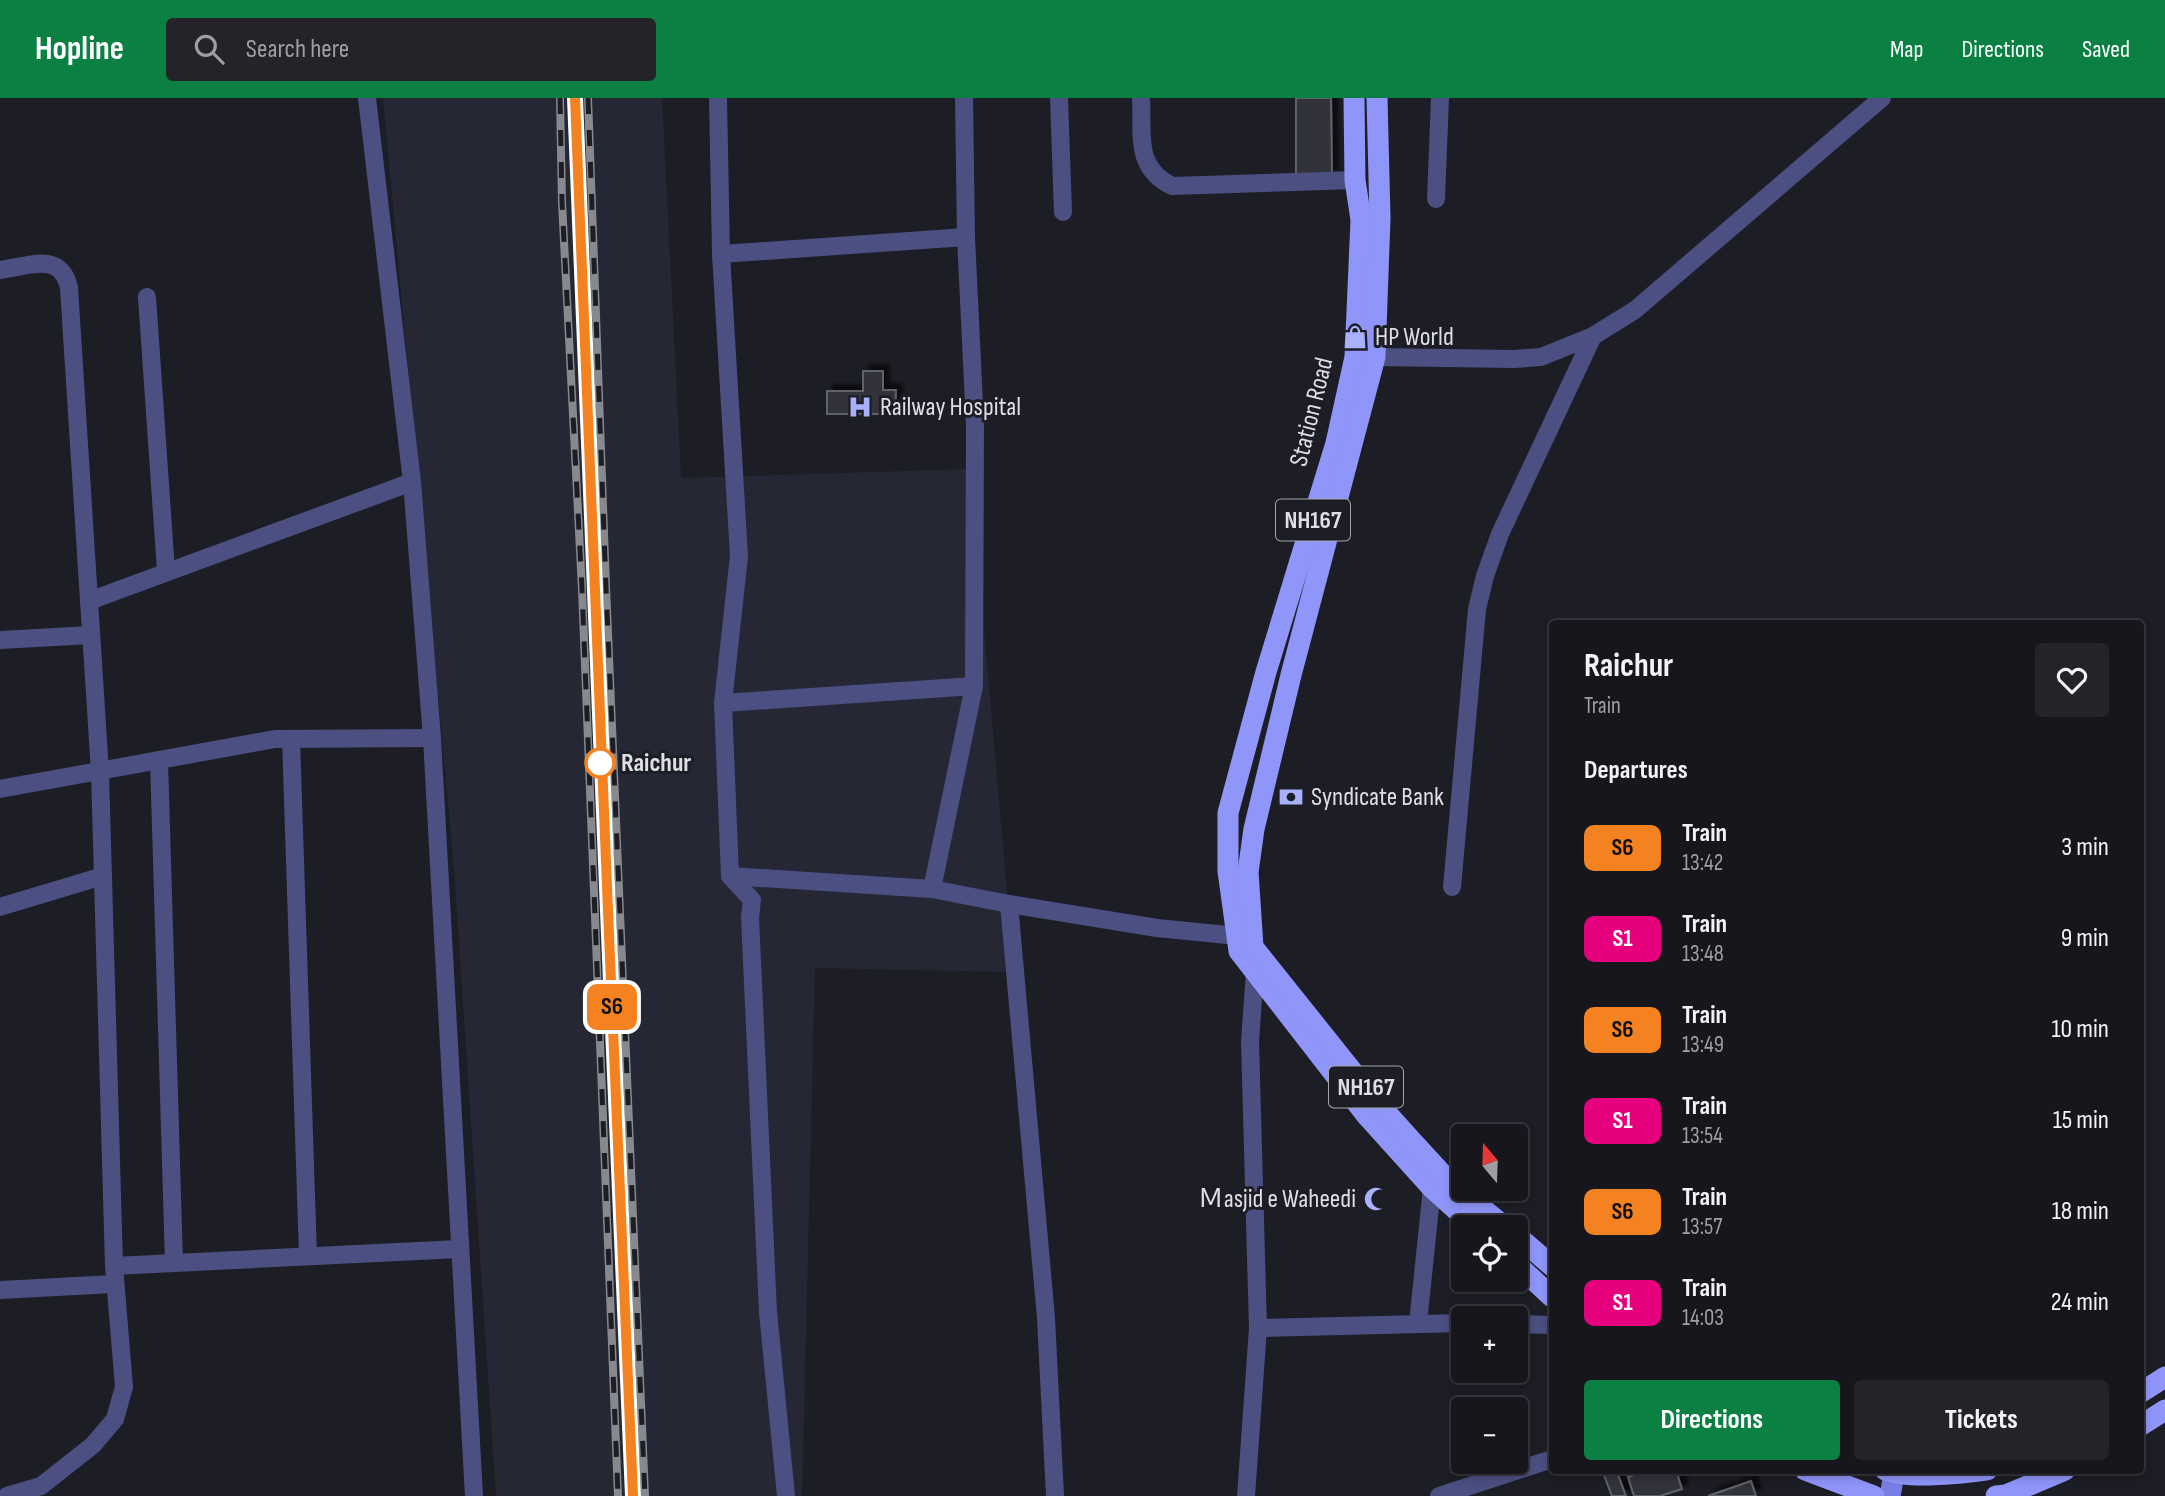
<!DOCTYPE html>
<html lang="en">
<head>
<meta charset="utf-8">
<style>
  :root { --surface:#16161c; --page:#232329; --text:#f1f3f6; --muted:#9e9fa3; --line:#35353b; --accent:#0b8043 }
  body { margin:0; font-family:"Sofia Sans Condensed","Noto Sans SC",sans-serif; background:var(--page); color:var(--text); height:100vh; display:flex; flex-direction:column; font-size:26px; white-space:nowrap }
  * { box-sizing:border-box; margin:0 }
  p { font-size:23px; color:var(--muted) }
  .icon { flex:none; width:38px; height:38px; fill:none; stroke:currentColor; stroke-width:2; stroke-linecap:round; stroke-linejoin:round }
  .map { position:relative; flex:1; overflow:hidden }
  .details { position:absolute; left:1549px; top:522px; width:595px; height:854px; display:flex; flex-direction:column; background:var(--surface); border-radius:7px; box-shadow:0 4px 10px #0003,0 0 0 2px var(--line) }
  .details>* { flex:none }
  .badge { padding:0 14px; border-radius:10px; font-size:24px; line-height:46px }
  .needle { width:46px; rotate:341deg }
  .buttons { position:absolute; left:1451px; top:1026px; display:grid; gap:14px }
  .buttons a { display:grid; place-items:center; width:77px; height:77px; border-radius:7px; background:var(--surface); box-shadow:0 4px 10px #0003,0 0 0 2px var(--line); font-size:35px }
  .map>.badge { position:absolute; translate:-50% -50%; box-shadow:0 0 0 4px #fff }
  h2 { padding:0 35px; font-size:26px; line-height:63px }
  .round { display:grid; place-items:center; flex:none; width:74px; height:74px; border-radius:7px; background:var(--page) }
  .overview { display:flex; align-items:center; justify-content:space-between; height:119px; padding:0 35px }
  h1 { font-size:33px; font-weight:700; line-height:52px }
  .button { display:flex; gap:14px; margin-top:auto; padding:14px 35px }
  .button a { flex:1; height:80px; border-radius:7px; background:var(--accent); color:#fff; font-size:28px; font-weight:700; line-height:80px; text-align:center }
  .button a+a { background:var(--page); color:var(--text) }
  ul { padding:0; list-style:none }
  li { display:flex; align-items:center; gap:21px; height:91px; padding:0 35px }
  li div { flex:1 }
  li b { display:block; font-size:26px }
  li em { font-style:normal }
  li .badge { min-width:77px; font-weight:700; text-align:center }
  header { display:flex; align-items:center; gap:42px; box-sizing:border-box; height:98px; padding:0 35px; background:var(--accent); color:#fff }
  header strong { font-size:33px }
  nav { display:flex; gap:38px; margin-inline-start:auto; font-size:24px }
  .search { width:490px; height:63px; background:var(--page); display:flex; align-items:center; gap:18px; box-sizing:border-box; padding:0 24px; border-radius:7px; color:var(--muted); font-size:26px }
  .map>svg:first-child { display:block }
  .built { fill:#262734 }
  .building { fill:#31323a; stroke:#61626b; stroke-width:2; filter:url(#shadow) }
  .lines { fill:none; stroke-linecap:round; stroke-linejoin:round }
  .minor { stroke:#4b4f81; stroke-width:18 }
  .major { stroke:#797de6; stroke-width:21 }
  .highway { stroke:#8f95f9; stroke-width:21 }
  .rail-casing { stroke:#88898f; stroke-width:8 }
  .rail { stroke:#1d1e25; stroke-width:5; stroke-dasharray:16; stroke-linecap:butt }
  .line-casing { stroke:#fff; stroke-width:16 }
  .line { stroke:#f58220; stroke-width:10 }
  .stop-dot { fill:#fff; stroke:#f58220; stroke-width:3.5 }
  .labels { text-anchor:middle; dominant-baseline:central; stroke-width:6; stroke-linejoin:round; paint-order:stroke }
  .shield { fill:#1d1e25; stroke:#a4a5ab; stroke-width:2 }
  .shield-label { font-size:24px; font-weight:bold; fill:#dedfe4 }
  .poi-label { font-size:26px; fill:#dedfe4; stroke:#1d1e25; text-anchor:start }
  .street-label { font-size:26px; fill:#dedfe4; stroke:#1d1e25 }
  .stop-label { font-size:26px; font-weight:bold; fill:#dedfe4; stroke:#1d1e25; text-anchor:start }
</style>
</head>
<body>
<header>
<strong>Hopline</strong>
<div class="search"><svg class="icon" aria-label="search" viewBox="0 0 24 24"><circle cx="10" cy="10" r="6"/><path d="M15 15l6 6"/></svg>Search here</div>
<nav><a>Map</a><a>Directions</a><a>Saved</a></nav>
</header>
<div class="map">
<svg width="2165" height="1398" viewBox="0 0 2165 1398">
  <defs>
    <filter id="shadow"><feDropShadow dx="6" dy="-6" stdDeviation="2" flood-color="#0009"/></filter>
  </defs>
  <rect width="100%" height="100%" fill="#1d1e25"/>
  <polygon class="built" points="383,0 662,0 681,380 970,371 1014,874 815,870 802,1398 496,1398 454,770"/>
  <g class="building">
    <polygon points="1296,0 1331,0 1332,77 1296,77"/>
    <polygon points="863,273 883,273 883,292 896,292 895,316 827,316 827,293 863,293"/>
    <polygon points="1602,1372 1616,1372 1626,1398 1612,1398"/>
    <polygon points="1650,1372 1676,1372 1682,1391 1660,1398 1634,1398 1628,1379"/>
    <polygon points="1751,1383 1756,1398 1708,1398"/>
  </g>
  <g class="lines">
    <g class="minor">
      <polyline points="367,0 412,384 432,640 474,1398"/>
      <polyline points="718,0 721,156 739,458 723,605 730,778 932,791 1009,806 1157,830 1238,838 1247,833"/>
      <polyline points="1059,0 1063,114"/>
      <path d="M1141,0c2,37 -7,69 31,88l183,-6"/>
      <polyline points="1436,101 1440,0"/>
      <polyline points="721,156 966,139"/>
      <path d="M0,172c29,-4 61,-19 69,18l31,484 14,494 345,-17"/>
      <polyline points="147,199 166,473"/>
      <polyline points="1375,259 1514,261 1541,259 1593,238 1635,212 1882,0"/>
      <polyline points="89,503 412,384"/>
      <polyline points="0,542 91,537"/>
      <polyline points="723,605 974,588"/>
      <polyline points="291,641 308,1158"/>
      <polyline points="159,662 174,1165"/>
      <polyline points="0,691 275,641 432,640"/>
      <polyline points="730,778 752,802 750,819 768,1214 786,1398"/>
      <polyline points="1452,789 1477,511 1485,478 1500,436 1593,238"/>
      <polyline points="932,791 974,588 975,327 966,139 964,0"/>
      <polyline points="1009,806 1046,1220 1055,1398"/>
      <polyline points="0,809 103,778"/>
      <polyline points="0,1192 114,1186"/>
      <polyline points="1418,1225 1432,1090"/>
      <polyline points="1516,1226 1552,1227"/>
      <polyline points="1258,1230 1463,1225"/>
      <polyline points="7,1398 41,1388 93,1347 115,1321 124,1289 114,1168"/>
      <polyline points="1246,1398 1258,1230 1250,943 1255,874"/>
      <polyline points="1439,1398 1552,1361"/>
    </g>
    <polyline class="major" points="1890,1398 1894,1376"/>
    <g class="highway">
      <polyline points="1354,0 1355,82 1361,122 1355,259 1336,345 1266,574 1228,715 1228,773 1239,853 1367,1018 1432,1090 1475,1129"/>
      <polyline points="1377,0 1380,120 1375,259 1291,577 1254,731 1248,774 1253,849 1376,1003 1411,1042 1447,1081 1505,1129"/>
      <polyline points="1516,1137 1552,1168"/>
      <polyline points="1516,1166 1552,1199"/>
      <polyline points="2140,1295 2165,1279"/>
      <polyline points="2140,1328 2165,1312"/>
      <polyline points="1805,1372 1874,1398"/>
      <path d="M1885,1372c22,9 77,4 102,0"/>
      <polyline points="1996,1398 2006,1397 2065,1372"/>
    </g>
    <g class="rail-casing">
      <g id="rail">
        <polyline points="560,0 562,104 582,491 618,1398"/>
        <polyline points="575,0 601,692 621,1099 633,1398"/>
        <polyline points="588,0 606,489 645,1398"/>
      </g>
    </g>
    <use href="#rail" class="rail"/>
  </g>
  <g class="lines">
    <g class="line-casing">
      <path id="line" d="M575,0c15,466 40,932 58,1398"/>
    </g>
    <use href="#line" class="line"/>
  </g>
  <defs>
    <g id="shop-bare" transform="scale(1.89)"><path d="M-5-2.5h2.3a2.7 3.5 0 0 1 5.4 0H5L5.5 6h-11ZM-1.5-2.5h3a1.5 2.3 0 0 0-3 0Z" fill="#a9b0fc" stroke="#1d1e25" stroke-width="2.5" paint-order="stroke"/></g>
    <g id="hospital-bare" transform="scale(1.89)"><path d="M-5-5h3v3.5h4V-5h3V5h-3V1.5h-4V5h-3Z" fill="#a9b0fc" stroke="#1d1e25" stroke-width="2.5" paint-order="stroke"/></g>
    <g id="bank-bare" transform="scale(1.89)"><path d="M-6-4H6V4H-6ZM0-2.3a2.3 2.3 0 1 0 0 4.6a2.3 2.3 0 1 0 0-4.6Z" fill="#a9b0fc" stroke="#1d1e25" stroke-width="2.5" paint-order="stroke"/></g>
    <g id="mosque-bare" transform="scale(1.89)"><path d="M3.5-4.9A6 6 0 1 0 3.5 4.9A5 5 0 1 1 3.5-4.9Z" fill="#a9b0fc" stroke="#1d1e25" stroke-width="2.5" paint-order="stroke"/></g>
  </defs>
  <g fill-rule="evenodd">
    <use href="#shop-bare" x="1355" y="239"/>
    <use href="#hospital-bare" x="860" y="309"/>
    <use href="#bank-bare" x="1291" y="699"/>
    <use href="#mosque-bare" x="1376" y="1101"/>
  </g>
  <circle class="stop-dot" cx="600" cy="665" r="14"/>
  <g class="labels">
    <g class="shield">
      <rect x="1276" y="401.5" width="74" height="41" rx="5"/>
      <rect x="1329" y="968.5" width="74" height="41" rx="5"/>
    </g>
    <g class="shield-label">
      <text x="1313" y="422">NH167</text>
      <text x="1366" y="989">NH167</text>
    </g>
    <g class="poi-label">
      <text x="1375" y="239">HP World</text>
      <text x="880" y="309">Railway Hospital</text>
      <text x="1311" y="699">Syndicate Bank</text>
      <text x="1356" y="1101" text-anchor="end">Ｍasjid e Waheedi</text>
    </g>
    <g class="street-label">
      <text transform="translate(1312 314) rotate(-76)">Station Road</text>
    </g>
    <g class="stop-label">
      <text x="621" y="665">Raichur</text>
    </g>
  </g>
</svg>
<div class="buttons">
<a><svg class="needle" viewBox="-14 -14 28 28"><path d="M0-13l5 13h-10z" fill="#e53935"/><path d="M0 13l5-13h-10z" fill="#9e9fa3"/></svg></a>
<a><svg class="icon" aria-label="locate" viewBox="0 0 24 24"><circle cx="12" cy="12" r="6"/><path d="M12 2v4M12 18v4M2 12h4M18 12h4"/></svg></a>
<a>+</a>
<a>−</a>
</div>
<b class="badge" style="left:612px;top:909px;background:#f58220;color:#111">S6</b>
<section class="details">
<div class="overview"><div><h1>Raichur</h1><p>Train</p></div><a class="round"><svg class="icon" aria-label="heart" viewBox="0 0 24 24"><path d="M12 20l-8-8c-3-5 5-10 8-4 3-6 11-1 8 4z"/></svg></a></div>
<h2>Departures</h2>
<ul>
<li><span class="badge" style="background:#f58220;color:#111">S6</span><div><b>Train</b><p>13:42</p></div><em>3 min</em></li>
<li><span class="badge" style="background:#e6007e;color:#fff">S1</span><div><b>Train</b><p>13:48</p></div><em>9 min</em></li>
<li><span class="badge" style="background:#f58220;color:#111">S6</span><div><b>Train</b><p>13:49</p></div><em>10 min</em></li>
<li><span class="badge" style="background:#e6007e;color:#fff">S1</span><div><b>Train</b><p>13:54</p></div><em>15 min</em></li>
<li><span class="badge" style="background:#f58220;color:#111">S6</span><div><b>Train</b><p>13:57</p></div><em>18 min</em></li>
<li><span class="badge" style="background:#e6007e;color:#fff">S1</span><div><b>Train</b><p>14:03</p></div><em>24 min</em></li>
</ul>
<div class="button"><a>Directions</a><a>Tickets</a></div>
</section>
</div>
</body>
</html>
